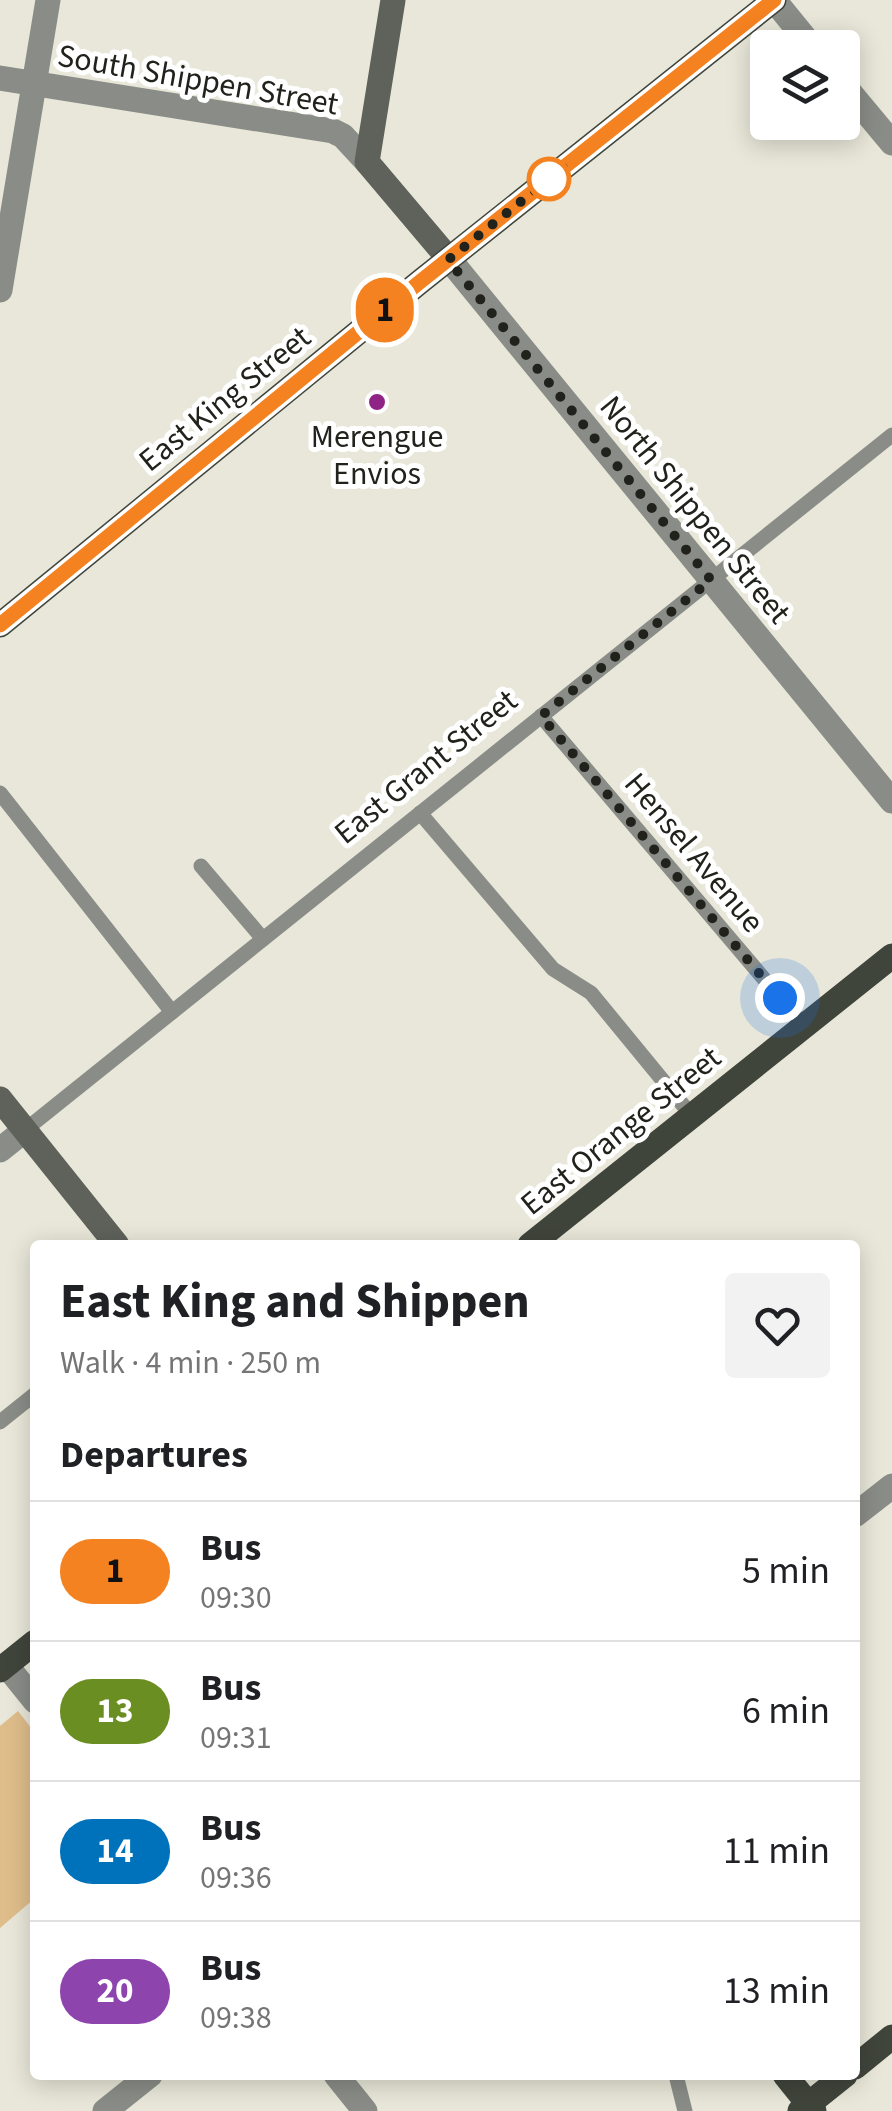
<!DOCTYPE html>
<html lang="en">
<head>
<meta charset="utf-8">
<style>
  :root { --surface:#fff; --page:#f2f2f2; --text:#202124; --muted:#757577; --line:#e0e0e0 }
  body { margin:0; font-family:"Source Sans 3",sans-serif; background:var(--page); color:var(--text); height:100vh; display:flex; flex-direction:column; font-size:38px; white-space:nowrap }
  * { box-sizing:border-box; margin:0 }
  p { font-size:32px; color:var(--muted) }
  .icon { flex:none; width:55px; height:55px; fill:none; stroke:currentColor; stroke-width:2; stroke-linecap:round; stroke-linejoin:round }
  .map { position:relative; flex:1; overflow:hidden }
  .details { position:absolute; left:30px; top:1240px; width:830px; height:840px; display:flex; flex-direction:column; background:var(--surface); border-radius:10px; box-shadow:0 5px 25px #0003 }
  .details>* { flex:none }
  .badge { padding:0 20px; border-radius:32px; font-size:35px; line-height:65px }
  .controls { position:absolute; left:750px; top:30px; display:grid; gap:20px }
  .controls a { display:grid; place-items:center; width:110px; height:110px; border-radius:10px; background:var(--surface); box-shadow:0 5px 25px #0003; font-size:50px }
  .you { position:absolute; width:50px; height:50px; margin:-25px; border:8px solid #fff; border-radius:50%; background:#1a73e8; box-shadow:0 0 0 15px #1a73e833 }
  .map>.badge { position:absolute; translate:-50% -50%; box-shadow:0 0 0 5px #fff }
  h2 { padding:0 30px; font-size:38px; line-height:90px }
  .round { display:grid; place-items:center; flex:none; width:105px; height:105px; border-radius:10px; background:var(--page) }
  .headline { display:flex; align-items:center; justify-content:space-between; height:170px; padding:0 30px }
  h1 { font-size:48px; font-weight:700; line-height:75px }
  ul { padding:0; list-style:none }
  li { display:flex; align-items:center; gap:30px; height:140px; padding:0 30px; border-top:2px solid var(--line) }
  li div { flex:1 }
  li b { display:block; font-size:38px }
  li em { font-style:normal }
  li .badge { min-width:110px; font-weight:700; text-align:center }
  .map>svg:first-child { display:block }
  .building { fill:#dfbd8b }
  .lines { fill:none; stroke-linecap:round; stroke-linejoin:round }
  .service { stroke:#8a8d87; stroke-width:15 }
  .minor { stroke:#8a8d87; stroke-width:25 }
  .secondary { stroke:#5e625b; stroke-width:25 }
  .primary { stroke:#40453c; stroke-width:25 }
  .line-casing { stroke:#fff; stroke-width:22 }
  .line { stroke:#f58220; stroke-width:15 }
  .walk { stroke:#22221d; stroke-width:10; stroke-dasharray:0 18 }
  .stop-dot { fill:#fff; stroke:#f58220; stroke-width:5 }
  .poi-dot { fill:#8f2386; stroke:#fff; stroke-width:4 }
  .labels { text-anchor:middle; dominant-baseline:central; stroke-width:10; stroke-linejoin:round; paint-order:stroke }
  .street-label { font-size:32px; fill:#22221d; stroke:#fff }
  .poi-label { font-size:32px; fill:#22221d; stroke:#fff }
</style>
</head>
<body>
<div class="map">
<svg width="892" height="2111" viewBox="0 0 892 2111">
  <rect width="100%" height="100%" fill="#e8e7d9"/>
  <polygon class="building" points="18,1711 35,1733 35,1898 0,1928 0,1726"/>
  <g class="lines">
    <g class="service">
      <polyline points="541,716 804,1026"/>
      <polyline points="0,793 172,1012"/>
      <polyline points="420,813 553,969 591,993 692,1116"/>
      <polyline points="201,866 263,939"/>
      <polyline points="25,1130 892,435"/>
      <polyline points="0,1422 35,1394"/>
      <polyline points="676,2075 685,2111"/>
    </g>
    <g class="minor">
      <polyline points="774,0 813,48"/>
      <polyline points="0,78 333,131 343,136 367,162"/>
      <polyline points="842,83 892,143"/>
      <polyline points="449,259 892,801"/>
      <polyline points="0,290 48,0"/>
      <polyline points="0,1150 25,1130"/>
      <polyline points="855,1515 892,1486"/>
      <polyline points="6,1665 35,1701"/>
      <polyline points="336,2075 365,2111"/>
      <polyline points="105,2111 150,2075"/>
    </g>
    <g class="secondary">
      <polyline points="393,0 367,162 449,259"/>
      <polyline points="0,1099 117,1245"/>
    </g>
    <g class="primary">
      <polyline points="0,625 421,281 774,0"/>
      <polyline points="530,1245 892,956"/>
      <polyline points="0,1670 35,1642"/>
      <polyline points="855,2067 892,2037"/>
      <polyline points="785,2075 814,2111"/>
      <polyline points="800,2111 845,2075"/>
    </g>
  </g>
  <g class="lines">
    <g class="line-casing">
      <polyline id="line" points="0,625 421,281 774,0"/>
    </g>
    <use href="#line" class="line"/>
    <polyline class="walk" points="549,179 563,168 448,260 711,580 541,716 780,998"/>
  </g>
  <circle class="stop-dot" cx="549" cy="179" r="20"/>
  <circle class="poi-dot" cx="377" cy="402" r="10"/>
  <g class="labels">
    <g class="street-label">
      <text transform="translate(198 80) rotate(10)">South Shippen Street</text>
      <text transform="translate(225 399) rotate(-39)">East King Street</text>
      <text transform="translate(695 510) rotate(51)">North Shippen Street</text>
      <text transform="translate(426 767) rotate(-39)">East Grant Street</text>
      <text transform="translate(694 853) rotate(50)">Hensel Avenue</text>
      <text transform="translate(621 1131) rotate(-39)">East Orange Street</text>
    </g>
    <g class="poi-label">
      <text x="377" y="437">Merengue<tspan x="377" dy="37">Envios</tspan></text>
    </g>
  </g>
</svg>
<div class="controls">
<a><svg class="icon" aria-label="layers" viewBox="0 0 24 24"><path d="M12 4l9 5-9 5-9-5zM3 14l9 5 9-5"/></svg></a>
</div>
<div class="you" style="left:780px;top:998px"></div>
<b class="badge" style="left:385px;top:310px;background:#f58220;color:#111">1</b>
<section class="details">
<div class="headline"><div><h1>East King and Shippen</h1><p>Walk · 4 min · 250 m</p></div><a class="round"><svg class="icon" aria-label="heart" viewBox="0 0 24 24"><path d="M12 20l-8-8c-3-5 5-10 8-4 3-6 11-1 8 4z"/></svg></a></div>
<h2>Departures</h2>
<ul>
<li><span class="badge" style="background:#f58220;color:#111">1</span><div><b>Bus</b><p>09:30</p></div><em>5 min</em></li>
<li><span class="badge" style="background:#6b8e23;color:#fff">13</span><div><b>Bus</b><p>09:31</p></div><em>6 min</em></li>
<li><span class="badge" style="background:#0072bc;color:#fff">14</span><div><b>Bus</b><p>09:36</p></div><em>11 min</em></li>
<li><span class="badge" style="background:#8e44ad;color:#fff">20</span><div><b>Bus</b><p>09:38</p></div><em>13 min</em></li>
</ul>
</section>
</div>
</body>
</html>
